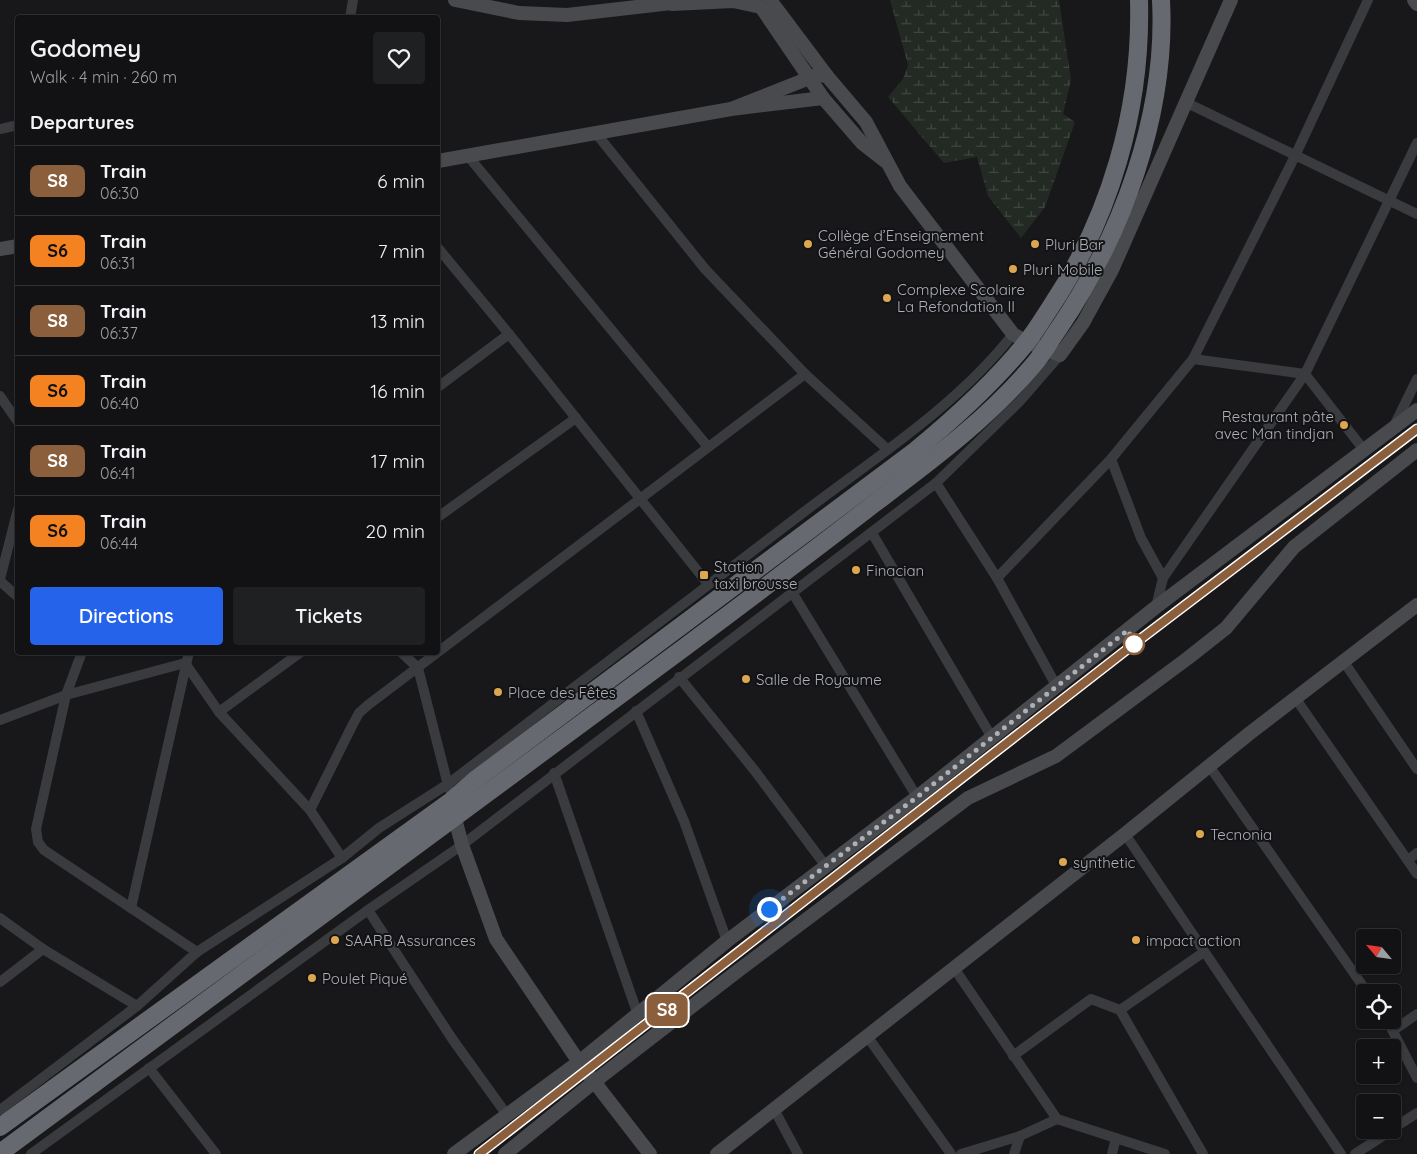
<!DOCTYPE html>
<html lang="en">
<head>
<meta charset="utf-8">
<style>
  :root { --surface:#121214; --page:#1f2022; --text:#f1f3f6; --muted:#9c9ea0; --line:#313234; --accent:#2563eb }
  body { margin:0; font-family:Quicksand,sans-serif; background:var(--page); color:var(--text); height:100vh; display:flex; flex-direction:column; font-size:19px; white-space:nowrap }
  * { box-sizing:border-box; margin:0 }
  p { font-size:16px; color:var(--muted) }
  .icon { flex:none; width:28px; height:28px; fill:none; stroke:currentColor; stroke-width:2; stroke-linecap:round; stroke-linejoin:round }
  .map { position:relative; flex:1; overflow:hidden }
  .details { position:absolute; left:15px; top:15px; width:425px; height:640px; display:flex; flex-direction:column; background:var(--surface); border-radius:5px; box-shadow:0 1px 4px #0004,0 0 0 1px var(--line) }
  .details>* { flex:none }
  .badge { padding:0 10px; border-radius:8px; font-size:18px; line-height:32px }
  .needle { width:32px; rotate:299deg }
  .tools { position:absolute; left:1356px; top:929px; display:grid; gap:10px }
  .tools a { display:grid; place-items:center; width:45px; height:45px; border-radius:5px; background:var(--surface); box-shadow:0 1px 4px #0004,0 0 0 1px var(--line); font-size:25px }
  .you { position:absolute; width:25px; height:25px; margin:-12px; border:4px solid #fff; border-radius:50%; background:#1a73e8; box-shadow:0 0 0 8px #1a73e833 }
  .map>.badge { position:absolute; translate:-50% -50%; box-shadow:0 0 0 2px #fff }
  h2 { padding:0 15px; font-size:19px; line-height:45px }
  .round { display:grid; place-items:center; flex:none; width:52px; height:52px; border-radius:5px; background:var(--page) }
  .headline { display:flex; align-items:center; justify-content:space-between; height:85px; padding:0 15px }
  h1 { font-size:24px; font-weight:600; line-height:38px }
  .primary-button { display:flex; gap:10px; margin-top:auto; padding:10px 15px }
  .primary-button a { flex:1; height:58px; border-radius:5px; background:var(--accent); color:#fff; font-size:20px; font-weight:600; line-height:58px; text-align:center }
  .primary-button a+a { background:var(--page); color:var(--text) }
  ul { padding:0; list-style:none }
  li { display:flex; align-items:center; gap:15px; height:70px; padding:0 15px; border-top:1px solid var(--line) }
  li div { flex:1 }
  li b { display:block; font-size:19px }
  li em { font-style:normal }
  li .badge { min-width:55px; font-weight:700; text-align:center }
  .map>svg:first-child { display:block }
  .wetland { fill:url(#wetland-marsh) }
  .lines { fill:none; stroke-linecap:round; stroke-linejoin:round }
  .street { stroke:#3a3b3f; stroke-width:10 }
  .secondary { stroke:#484a4e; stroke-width:14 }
  .highway { stroke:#66696f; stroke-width:18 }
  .rail-casing { stroke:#515357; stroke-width:5.5 }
  .rail { stroke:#131315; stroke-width:4; stroke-dasharray:11; stroke-linecap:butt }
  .line-casing { stroke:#fff; stroke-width:11 }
  .line { stroke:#8b5e3c; stroke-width:8 }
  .walk { stroke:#acb0b8; stroke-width:5; stroke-dasharray:0 9 }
  .poi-dot { fill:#dca74e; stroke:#131315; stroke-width:2 }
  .stop-dot { fill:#fff; stroke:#8b5e3c; stroke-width:2.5 }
  .labels { text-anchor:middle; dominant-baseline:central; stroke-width:4; stroke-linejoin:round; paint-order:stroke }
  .poi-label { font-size:15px; fill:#acb0b8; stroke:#131315; text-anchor:start }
</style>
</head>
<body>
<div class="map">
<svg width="1417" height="1154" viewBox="0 0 1417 1154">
  <defs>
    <pattern id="wetland-marsh" width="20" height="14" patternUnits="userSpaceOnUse" patternTransform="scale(1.25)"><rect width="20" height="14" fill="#232a23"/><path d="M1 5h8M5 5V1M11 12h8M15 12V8" fill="none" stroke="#404641"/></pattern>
  </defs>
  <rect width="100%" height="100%" fill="#18181a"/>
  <polygon class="wetland" points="890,0 1059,0 1071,80 1063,114 1075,122 1045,207 1021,238 988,196 977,157 944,163 888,97 903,79 908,65"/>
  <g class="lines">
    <g class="street">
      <polyline points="350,18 353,0"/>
      <polyline points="1185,102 1417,214"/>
      <polyline points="0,129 18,125"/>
      <polyline points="595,132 705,269 805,374 887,449"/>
      <polyline points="468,156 708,447"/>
      <polyline points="438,248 509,334 708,584"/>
      <polyline points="1193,359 1305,374 1364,450"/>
      <polyline points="438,387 509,334"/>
      <polyline points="0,396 18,422"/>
      <polyline points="1394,426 1417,379"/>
      <polyline points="1111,459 1141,538 1163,578"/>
      <polyline points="936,483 997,578 1057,687"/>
      <polyline points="438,517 576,418"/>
      <polyline points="872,533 991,736"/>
      <polyline points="997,578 1111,459 1193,359 1295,156 1368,0"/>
      <polyline points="0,579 18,509"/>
      <polyline points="0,581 18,597"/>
      <polyline points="792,592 917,797"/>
      <polyline points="1156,607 1163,578 1305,374 1417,143"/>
      <polyline points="82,652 66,695 36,829 38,842 44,850 197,952"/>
      <polyline points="401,652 418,668 449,789"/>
      <polyline points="1344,662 1417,769"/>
      <polyline points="185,663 219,712 310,810 342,858"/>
      <polyline points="679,677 755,771 825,865"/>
      <polyline points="1296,699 1417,874"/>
      <polyline points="636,711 684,821 727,941"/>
      <polyline points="219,712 301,652"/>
      <polyline points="0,720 66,695 185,663"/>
      <polyline points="1210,767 1367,992"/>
      <polyline points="554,773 638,1015"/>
      <polyline points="310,810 352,726 359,713 368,705 805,374"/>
      <polyline points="1125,834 1341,1154"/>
      <polyline points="1408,860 1417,853"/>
      <polyline points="131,908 189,652"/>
      <polyline points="368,910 453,1040 507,1115"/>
      <polyline points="0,918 43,949 137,1006"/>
      <polyline points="954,968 1057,1119 1165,1154"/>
      <polyline points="0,982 43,949"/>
      <polyline points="1120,1010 1203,1154"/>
      <polyline points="1387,1020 1417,1078"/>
      <polyline points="1394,1030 1417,1014"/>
      <polyline points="867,1036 951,1154"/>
      <polyline points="1013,1056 1091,999 1120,1010 1204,952"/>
      <polyline points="149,1068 216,1154"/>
      <polyline points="774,1109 798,1154"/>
      <path d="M0,1110l137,-104 60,-54 145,-94 37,-30 69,-44c117,-90 235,-180 352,-269 73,-56 156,-108 213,-181"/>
      <polyline points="1392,1129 1417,1113"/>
      <polyline points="31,1154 368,910 462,845 936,483 1020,401 1060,355"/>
      <polyline points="961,1154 1020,1136 1057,1119"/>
      <polyline points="1014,1154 1020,1136"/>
      <polyline points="1112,1154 1116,1138"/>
      <polyline points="1355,1154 1392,1130"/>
    </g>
    <g class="secondary">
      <polyline points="455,0 519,13 567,15 680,2"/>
      <polyline points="770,0 827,76"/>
      <polyline points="1414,0 1417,4"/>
      <polyline points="672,4 733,1 761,7 823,98 862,143 885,161"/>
      <polyline points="731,109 817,75 827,76 866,122 900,186 1013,334 1027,342 1060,355 1083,323 1112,270 1231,0"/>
      <polyline points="438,161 731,109 823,98"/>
      <polyline points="0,249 18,246"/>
      <polyline points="453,811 462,845 496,939 579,1062 650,1154"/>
      <polyline points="454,1154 579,1062 727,941 917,797 1156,607 1417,410"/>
      <polyline points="505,1154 594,1082 739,970 968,798 1056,756 1188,658 1226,628 1294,547 1417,450"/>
      <polyline points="717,1154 1125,834 1250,733 1417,605"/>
    </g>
    <g class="highway">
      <path d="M0,1127l451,-326 24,-21 440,-329c40,-33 78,-67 111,-108 9,-11 16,-23 24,-35 60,-90 92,-199 89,-308"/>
      <path d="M0,1153c229,-168 458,-336 685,-506 64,-48 127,-95 190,-144 57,-43 114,-85 160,-140 9,-11 16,-24 24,-35 63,-93 108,-214 102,-328"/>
    </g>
    <g class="rail-casing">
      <polyline id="rail" points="479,1154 1134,644 1417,429"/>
    </g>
    <use href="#rail" class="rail"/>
  </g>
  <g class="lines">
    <g class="line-casing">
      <polyline id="line" points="479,1154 1134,644 1417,429"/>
    </g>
    <use href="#line" class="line"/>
    <polyline class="walk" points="769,909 917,797 1128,630 1134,644"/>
  </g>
  <g class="poi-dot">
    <circle cx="808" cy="244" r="5"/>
    <circle cx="1035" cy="244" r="5"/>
    <circle cx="1013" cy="269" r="5"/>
    <circle cx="887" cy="298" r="5"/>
    <circle cx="1344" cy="425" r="5"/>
    <circle cx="856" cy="570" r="5"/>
    <rect x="699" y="570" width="10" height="10" rx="2.5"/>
    <circle cx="746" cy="679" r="5"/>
    <circle cx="498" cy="692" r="5"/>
    <circle cx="1200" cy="834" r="5"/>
    <circle cx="1063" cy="862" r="5"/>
    <circle cx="335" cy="940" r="5"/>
    <circle cx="1136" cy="940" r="5"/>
    <circle cx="312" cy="978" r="5"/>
  </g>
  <circle class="stop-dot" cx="1134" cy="644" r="10"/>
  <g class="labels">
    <g class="poi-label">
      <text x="818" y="235">Collège d’Enseignement<tspan x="818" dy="17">Général Godomey</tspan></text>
      <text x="1045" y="244">Pluri Bar</text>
      <text x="1023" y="269">Pluri Mobile</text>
      <text x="897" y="289">Complexe Scolaire<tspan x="897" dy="17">La Refondation II</tspan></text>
      <text x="1334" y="416" text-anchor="end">Restaurant pâte<tspan x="1334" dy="17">avec Man tindjan</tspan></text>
      <text x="714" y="566">Station<tspan x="714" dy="17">taxi brousse</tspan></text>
      <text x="866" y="570">Finacian</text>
      <text x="756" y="679">Salle de Royaume</text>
      <text x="508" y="692">Place des Fêtes</text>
      <text x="1210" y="834">Tecnonia</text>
      <text x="1073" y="862">synthetic</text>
      <text x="345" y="940">SAARB Assurances</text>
      <text x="1146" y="940">impact action</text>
      <text x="322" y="978">Poulet Piqué</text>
    </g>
  </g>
</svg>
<div class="tools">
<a><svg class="needle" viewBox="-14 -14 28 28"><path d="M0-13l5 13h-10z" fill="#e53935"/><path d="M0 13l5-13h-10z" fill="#9c9ea0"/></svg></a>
<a><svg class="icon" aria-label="locate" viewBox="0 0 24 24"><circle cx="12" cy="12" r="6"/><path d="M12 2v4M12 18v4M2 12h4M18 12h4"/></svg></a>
<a>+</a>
<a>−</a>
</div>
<div class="you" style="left:769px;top:909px"></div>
<b class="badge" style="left:667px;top:1010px;background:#8b5e3c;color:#fff">S8</b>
<section class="details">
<div class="headline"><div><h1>Godomey</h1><p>Walk · 4 min · 260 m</p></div><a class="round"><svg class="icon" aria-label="heart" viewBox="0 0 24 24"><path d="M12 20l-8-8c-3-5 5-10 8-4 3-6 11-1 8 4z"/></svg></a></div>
<h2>Departures</h2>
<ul>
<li><span class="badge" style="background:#8b5e3c;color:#fff">S8</span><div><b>Train</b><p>06:30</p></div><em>6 min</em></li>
<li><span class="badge" style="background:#f58220;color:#111">S6</span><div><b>Train</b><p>06:31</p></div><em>7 min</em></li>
<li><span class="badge" style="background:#8b5e3c;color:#fff">S8</span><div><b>Train</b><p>06:37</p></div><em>13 min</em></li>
<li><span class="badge" style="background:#f58220;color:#111">S6</span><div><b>Train</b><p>06:40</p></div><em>16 min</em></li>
<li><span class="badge" style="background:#8b5e3c;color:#fff">S8</span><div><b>Train</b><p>06:41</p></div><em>17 min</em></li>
<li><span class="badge" style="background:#f58220;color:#111">S6</span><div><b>Train</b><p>06:44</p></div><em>20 min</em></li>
</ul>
<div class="primary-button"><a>Directions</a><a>Tickets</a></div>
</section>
</div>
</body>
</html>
